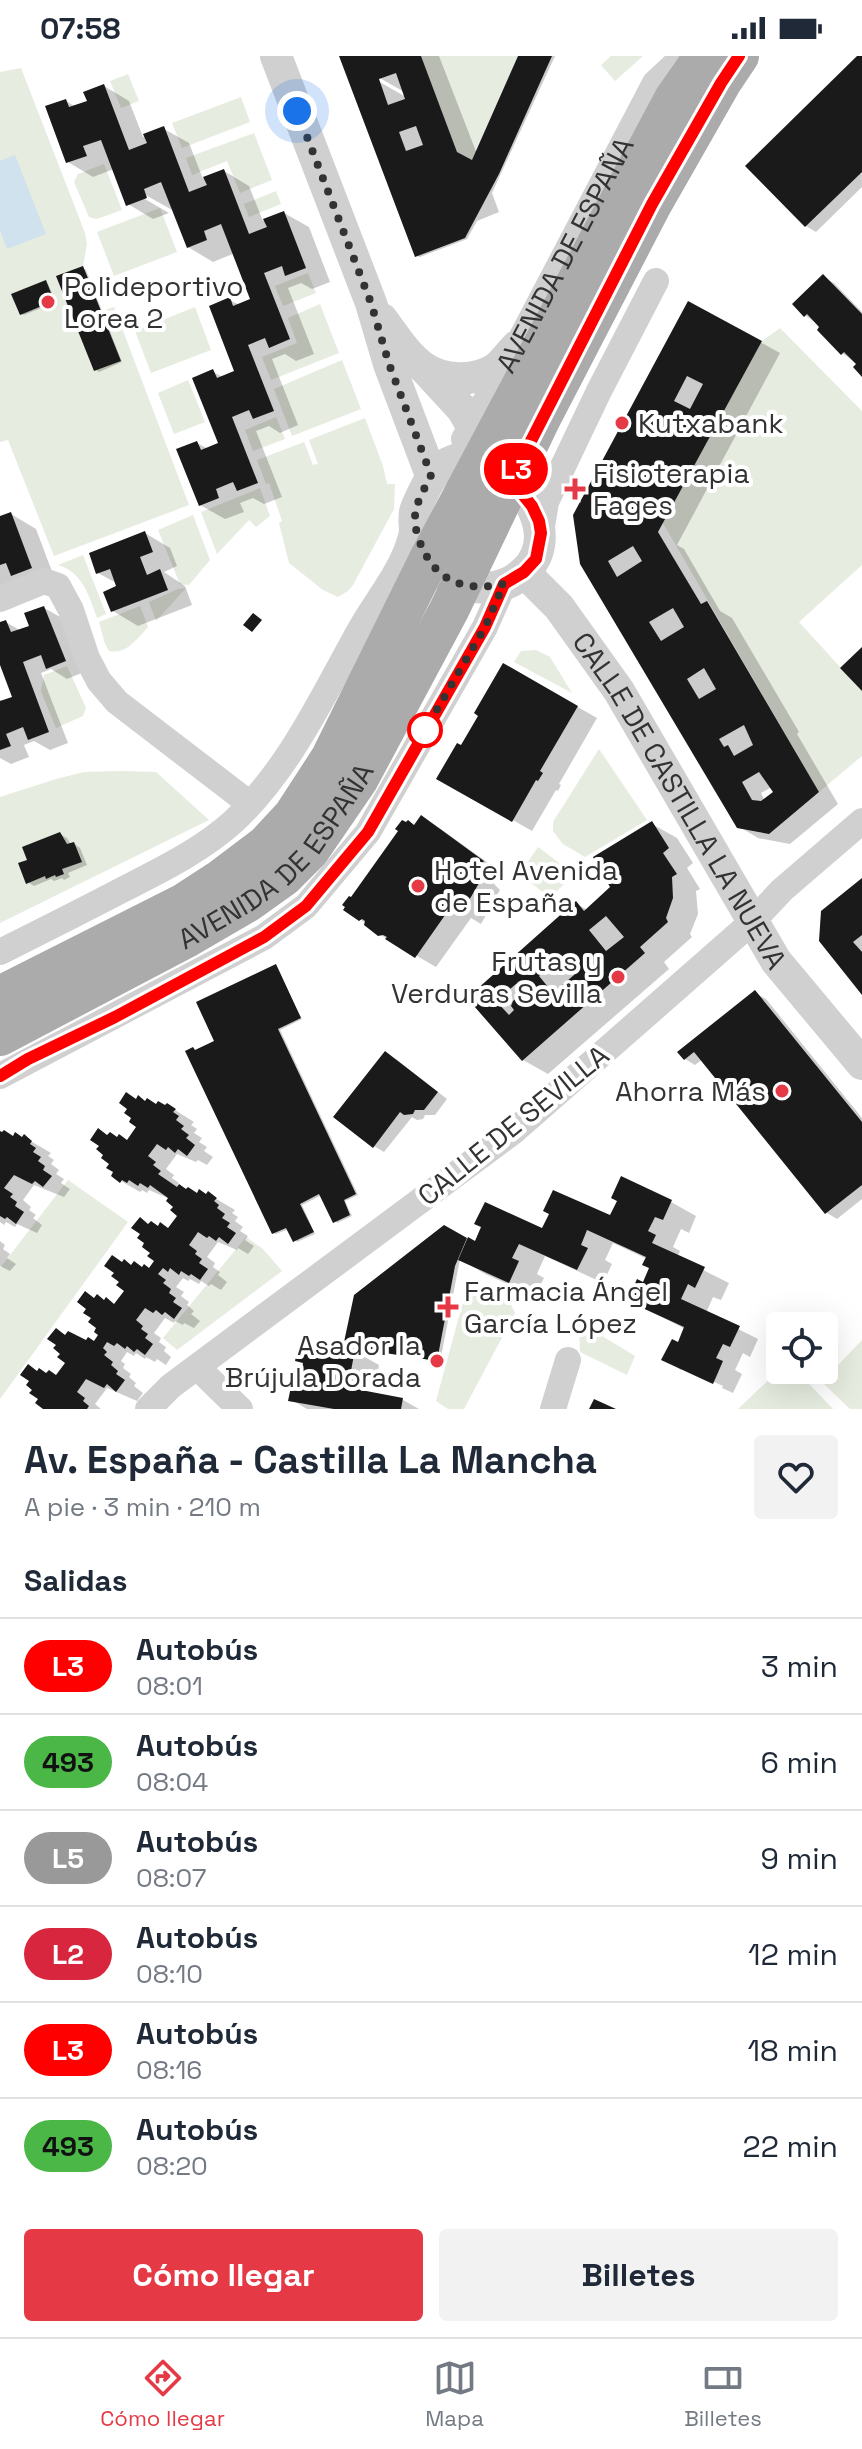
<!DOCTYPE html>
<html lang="es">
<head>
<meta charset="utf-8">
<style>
  :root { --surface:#fff; --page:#f2f2f3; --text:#1f2937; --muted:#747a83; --line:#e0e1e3; --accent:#e63946 }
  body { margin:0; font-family:"Space Grotesk",sans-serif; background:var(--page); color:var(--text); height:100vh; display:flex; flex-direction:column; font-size:30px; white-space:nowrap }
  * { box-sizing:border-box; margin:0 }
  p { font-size:26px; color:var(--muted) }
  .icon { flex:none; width:44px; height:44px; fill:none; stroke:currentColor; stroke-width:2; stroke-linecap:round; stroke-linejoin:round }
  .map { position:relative; height:1353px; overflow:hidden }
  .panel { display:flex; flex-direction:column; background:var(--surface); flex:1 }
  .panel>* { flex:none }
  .badge { padding:0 16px; border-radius:26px; font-size:28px; line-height:52px }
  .tools { position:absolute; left:766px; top:1256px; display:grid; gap:16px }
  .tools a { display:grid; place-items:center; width:72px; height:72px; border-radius:8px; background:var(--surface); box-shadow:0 8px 32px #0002; font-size:40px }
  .you { position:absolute; width:40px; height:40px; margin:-20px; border:6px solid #fff; border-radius:50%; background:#1a73e8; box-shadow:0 0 0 12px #1a73e833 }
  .map>.badge { position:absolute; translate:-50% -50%; box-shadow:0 0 0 4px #fff }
  h2 { padding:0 24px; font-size:30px; line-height:72px }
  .round { display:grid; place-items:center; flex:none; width:84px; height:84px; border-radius:8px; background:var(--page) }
  .head { display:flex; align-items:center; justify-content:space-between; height:136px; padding:0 24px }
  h1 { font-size:38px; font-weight:700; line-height:60px }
  .cta { display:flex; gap:16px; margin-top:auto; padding:16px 24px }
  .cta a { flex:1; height:92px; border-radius:8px; background:var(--accent); color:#fff; font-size:32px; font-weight:700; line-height:92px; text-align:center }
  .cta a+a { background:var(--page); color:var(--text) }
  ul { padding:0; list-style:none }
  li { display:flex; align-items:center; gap:24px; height:96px; padding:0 24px; border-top:2px solid var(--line) }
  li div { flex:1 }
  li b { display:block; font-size:30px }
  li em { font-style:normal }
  li .badge { min-width:88px; font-weight:700; text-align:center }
  .status { display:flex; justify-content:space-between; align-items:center; height:56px; padding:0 40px; background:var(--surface); direction:ltr }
  .status svg { height:22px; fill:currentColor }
  .menu { display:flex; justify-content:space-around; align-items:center; height:112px; border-top:2px solid var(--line); background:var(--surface); font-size:22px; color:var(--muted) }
  .menu a { display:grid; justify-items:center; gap:4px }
  .menu .current { color:var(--accent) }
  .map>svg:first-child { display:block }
  .green { fill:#e6ecdf }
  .water { fill:#cfe2ee }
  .shadow { fill:#0003; fill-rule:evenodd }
  .building { fill:#1a1a1a; fill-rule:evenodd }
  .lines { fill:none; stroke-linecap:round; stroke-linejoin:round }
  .minor { stroke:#d0d0d0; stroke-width:26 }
  .tertiary { stroke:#d0d0d0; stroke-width:32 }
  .primary { stroke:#ababab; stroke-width:40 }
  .line-casing { stroke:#fff; stroke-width:18 }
  .line { stroke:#f00; stroke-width:12 }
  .walk { stroke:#333; stroke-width:8; stroke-dasharray:0 14.4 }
  .poi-dot { fill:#e63946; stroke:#fff; stroke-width:3 }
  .stop-dot { fill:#fff; stroke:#f00; stroke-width:4 }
  .labels { text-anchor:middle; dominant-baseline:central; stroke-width:8; stroke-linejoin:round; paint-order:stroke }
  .street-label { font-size:28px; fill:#333; stroke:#fff }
  .poi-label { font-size:28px; fill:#333; stroke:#fff; text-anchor:start }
</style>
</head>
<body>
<div class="status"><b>07:58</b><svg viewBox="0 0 49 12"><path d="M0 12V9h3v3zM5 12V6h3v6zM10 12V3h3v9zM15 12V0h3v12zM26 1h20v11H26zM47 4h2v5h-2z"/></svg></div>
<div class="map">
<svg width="862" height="1353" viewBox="0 0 862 1353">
  <rect width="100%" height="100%" fill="#fff"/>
  <g class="green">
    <polygon points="421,0 518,0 472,104 457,96"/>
    <polygon points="611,0 643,0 615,25 601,9"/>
    <polygon points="21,12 85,177 87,188 83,210 101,255 114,251 189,449 54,500 8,384 0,386 0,16"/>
    <polygon points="128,18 139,45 121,52 110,25"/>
    <polygon points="241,41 250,66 182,92 172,67"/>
    <polygon points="254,77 272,124 240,137 227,105 192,119 186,102"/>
    <polygon points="104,108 122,154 97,163 89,161 74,126 78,118"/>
    <polygon points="276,135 281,148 249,161 244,148"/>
    <polygon points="160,152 177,196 114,220 97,176"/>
    <polygon points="308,217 316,237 283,250 275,230"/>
    <polygon points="320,248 339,297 271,324 262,301 297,287 288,262"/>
    <polygon points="195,251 211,294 151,317 135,275"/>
    <polygon points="780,272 862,355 862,509 799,566 862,635 862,700 819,736 663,467 762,285"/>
    <polygon points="342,304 361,353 292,380 274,333"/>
    <polygon points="188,324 205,366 174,378 158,337"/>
    <polygon points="276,361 285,383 253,395 245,374"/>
    <polygon points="365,362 383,410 387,428 395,428 394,453 353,529 348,535 338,541 323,534 289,507 279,467 282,465 269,427 266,428 257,404 304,386 313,409 318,408 309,384"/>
    <polygon points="260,432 270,460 256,471 249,464 217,498 201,456"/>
    <polygon points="193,459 210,504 189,529 180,528 158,474"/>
    <path d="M83,499l23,59 -9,4c-8,-23 -15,-46 -39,-53z"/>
    <polygon points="186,532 156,565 149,546 178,533"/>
    <path d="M140,550l8,21c-10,11 -22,28 -39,24l-4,-7 -6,-22z"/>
    <polygon points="536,594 550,601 572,637 514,606 521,595"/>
    <polygon points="67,610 86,652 83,660 56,672 41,635 44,619"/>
    <polygon points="599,693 647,764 585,801 563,788 553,775 553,766"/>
    <polygon points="121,715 156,716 209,764 0,867 0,741 56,723 84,716"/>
    <polygon points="538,791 574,818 550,842 520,818"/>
    <polygon points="68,1124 128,1166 0,1343 0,1212"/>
    <polygon points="246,1181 263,1193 282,1215 177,1294 163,1282"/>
    <polygon points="467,1231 509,1244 515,1257 464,1353 448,1353 436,1345"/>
    <polygon points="579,1266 635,1300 627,1319 580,1296"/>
    <polygon points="862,1284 862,1353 850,1353 822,1326"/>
    <polygon points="780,1313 796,1314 833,1353 738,1353"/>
  </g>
  <polygon class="water" points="15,99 46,178 7,193 0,174 0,105"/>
  <g class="shadow">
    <path d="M341,0h98l38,98 44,-98h34l-63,137 7,19 -22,9 -10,18 -47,18 -3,-1zM371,17l35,20v4l-37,-21z"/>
    <polygon points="860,0 862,131 816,176 806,170"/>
    <polygon points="104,30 129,45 143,81 164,73 189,87 203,123 224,115 249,130 263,165 284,157 309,171 330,226 312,233 301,227 288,232 314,298 296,305 285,298 272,303 298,369 280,377 269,370 256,375 282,441 264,448 253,442 240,447 244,456 225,463 200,449 197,387 208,393 221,388 213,316 223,321 237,316 229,244 240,249 253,245 235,197 213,206 188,191 174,155 140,136 138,139 169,157 153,163 128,148 114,113 93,121 68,106 66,45 76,51 89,46"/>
    <polygon points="83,212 86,214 122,306 99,316 96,314"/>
    <polygon points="823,221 834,227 862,256 862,318 859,309 842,297 822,271 806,260 795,248"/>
    <polygon points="46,227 48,228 56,246 24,259 21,258"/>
    <path d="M689,247l91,50 -103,192 7,4 36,62 12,7 67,114 -2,2 41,70 -48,40 -32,-6 -20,-12 -156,-263zM772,731l4,5 -11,9 -4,-8z"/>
    <polygon points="11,458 36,473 56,526 0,547 0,462"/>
    <polygon points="145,477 170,492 177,510 164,516 185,530 192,549 138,570 113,555 119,532 118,528 98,517"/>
    <polygon points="44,552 64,563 84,616 67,623 51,613 41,617 68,687 50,694 34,685 24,689 29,701 11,708 0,702 0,644 4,646 15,642 0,604 0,568 6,566 21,575 31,571"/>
    <polygon points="504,609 597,662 559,728 561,729 558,735 556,734 532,775 439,722 462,691"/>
    <polygon points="421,762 441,773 502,817 494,828 500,834 481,868 471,862 436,911 379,878 360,863 352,843"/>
    <polygon points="652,768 677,782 693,807 687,812 700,833 696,835 698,858 690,878 692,881 664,906 669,913 548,1018 523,1004 470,942 576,848 588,854 613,832"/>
    <polygon points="60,778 67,782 71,789 74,788 80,792 87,809 68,817 70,821 64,824 62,822 54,825 51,823 34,830 28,826 29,805"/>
    <polygon points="862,824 862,934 821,884"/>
    <polygon points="275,910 302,963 280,974 358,1139 345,1145 352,1160 337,1167 322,1139 302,1149 315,1178 297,1186 289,1173 276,1178 273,1177 197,995 217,985"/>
    <polygon points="755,937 766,943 862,1062 862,1143 837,1163 827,1157 703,1003 695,1009 685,1003"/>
    <polygon points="396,1003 447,1043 435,1059 425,1059 423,1063 417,1064 412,1061 384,1096 374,1090"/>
    <polygon points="137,1045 166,1052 167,1049 194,1066 191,1069 197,1073 194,1077 202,1082 199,1086 207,1091 204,1095 213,1101 207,1109 198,1104 196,1106 177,1098 166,1113 174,1119 172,1122 179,1127 177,1129 198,1139 207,1140 208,1138 235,1154 232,1157 238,1161 235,1165 243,1171 240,1175 248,1180 245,1184 254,1190 248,1198 238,1192 237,1194 218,1186 207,1201 215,1207 213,1211 220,1216 218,1219 227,1226 221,1234 211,1228 209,1230 201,1225 199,1228 190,1223 188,1225 183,1222 176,1231 184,1236 181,1240 189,1246 187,1249 194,1255 191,1258 200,1265 194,1272 184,1267 183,1269 175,1265 174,1267 165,1262 154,1277 161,1282 159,1286 166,1291 164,1295 171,1301 166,1309 157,1303 155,1306 146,1301 145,1303 136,1297 134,1300 127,1296 121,1305 125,1308 123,1312 131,1318 129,1321 136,1327 134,1330 143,1337 137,1345 107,1332 95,1348 101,1353 44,1353 40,1343 38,1317 57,1321 68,1307 66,1280 86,1287 95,1287 101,1278 95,1244 116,1249 127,1235 123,1208 151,1214 157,1205 150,1169 169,1174 180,1159 170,1143 149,1134 147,1137 142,1134 140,1136 121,1125 116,1116 109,1080 128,1085 139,1071"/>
    <polygon points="0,1076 14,1082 23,1083 24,1081 51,1097 48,1100 54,1104 51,1108 59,1114 56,1118 64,1123 61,1127 70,1133 64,1141 34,1129 23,1144 31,1151 29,1154 36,1159 33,1162 42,1169 37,1177 17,1168 15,1171 6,1166 4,1169 0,1166"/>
    <polygon points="671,1146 696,1160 689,1177 681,1173 673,1191 680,1195 677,1201 729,1227 721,1244 713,1241 706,1257 758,1283 750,1301 743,1297 735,1314 742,1318 733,1337 722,1332 723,1330 681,1311 681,1314 664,1303 679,1288 685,1273 629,1244 644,1229 652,1212 647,1203 613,1187 605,1204 612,1208 603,1227 545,1200 537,1218 544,1222 535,1240 485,1218 460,1203 440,1306 361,1292 444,1172 475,1187 611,1161"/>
    <polygon points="0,1185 5,1189 3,1193 10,1198 7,1202 16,1208 10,1215 0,1210"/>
    <polygon points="354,1295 379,1309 376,1328 368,1327 366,1337 403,1344 419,1353 307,1353 290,1343 301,1325 305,1308 298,1304"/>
  </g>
  <g class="building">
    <path d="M339,0h82l36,96 15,8 46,-104h34l-53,118 -34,64 -50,19zM396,17l9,26 -17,6 -9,-26zM416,70l7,19 -17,6 -7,-19z"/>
    <polygon points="857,0 862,0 862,116 805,171 745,110"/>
    <polygon points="104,28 129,94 147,87 143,78 164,70 189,136 207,129 203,121 224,113 249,178 267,171 263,163 284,155 306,212 285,220 282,210 264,217 290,283 269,292 265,282 248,289 274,355 253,363 249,354 232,361 258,427 237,435 233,426 216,433 219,442 199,450 176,393 197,385 201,394 218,387 192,322 213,313 217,322 234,315 209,250 230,241 233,250 250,243 221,168 204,175 207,184 187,192 161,126 144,133 147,142 126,150 101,84 83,90 87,100 66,107 45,50 66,43 69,51 87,45 83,36"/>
    <polygon points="83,210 121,305 94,315 56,220"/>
    <polygon points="823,218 862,258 862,321 853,311 856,308 844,296 841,299 817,274 819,271 807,258 804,261 792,248"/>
    <polygon points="46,224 54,245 20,259 11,238"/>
    <path d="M688,245l74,40 -104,191 43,72 6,-3 112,191 -50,42 -32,-6 -157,-264 -7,-49zM687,320l16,8 -13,25 -16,-8zM633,490l9,15 -25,16 -9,-16zM673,552l11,19 -23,14 -12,-19zM704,612l12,21 -17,10 -12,-20zM744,669l9,20 -19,11 -6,-11 -4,2 -5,-8zM759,716l14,20 -12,9 -9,-1 -10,-18z"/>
    <polygon points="11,456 32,512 11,520 6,507 0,509 0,460"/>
    <polygon points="145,475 153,496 140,501 147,519 160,513 168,534 111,556 103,536 116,530 110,513 96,518 89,497"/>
    <polygon points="44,550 66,605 46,613 41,599 23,606 49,676 28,684 23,671 6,678 11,690 0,694 0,645 12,641 0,609 0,566 6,564 11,576 29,570 24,557"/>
    <polygon points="253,557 262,564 252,576 243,569"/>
    <polygon points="862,591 862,635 840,612"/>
    <polygon points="503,607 578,650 540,715 543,717 538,725 536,724 512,766 436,723 457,687 461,689 478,660 474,657"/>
    <polygon points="421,759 484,805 475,816 482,822 461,858 450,852 415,902 385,883 387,881 383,879 378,880 364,869 365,865 362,863 359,865 343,854 345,851 342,849 349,840 351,841 398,775 395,773 402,764 406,766 408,764 414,769"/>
    <path d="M652,765l17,27 -6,5 14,21 -5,3 1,21 -7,20 2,4 -28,25 5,6 -123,108 -55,-63 109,-97 8,10 26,-24 -17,-30zM606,860l18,21 -18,14 -17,-21zM558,901l16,18 -21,18 -14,-17zM516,928l7,9 -10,8 -2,5 3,4 -5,5 -13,-14z"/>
    <polygon points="60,776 67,788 74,786 82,806 62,813 64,818 56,821 55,819 46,823 45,820 26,828 18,807 27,804 22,791"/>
    <polygon points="862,822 862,879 853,886 862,896 862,939 819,885 821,855"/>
    <polygon points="276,908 301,962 278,973 356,1138 344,1144 350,1159 333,1167 319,1138 300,1148 314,1176 293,1186 286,1172 272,1178 185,995 193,991 195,994 214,985 196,946"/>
    <polygon points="755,934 862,1066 862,1129 825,1158 694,996 684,1004 677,996"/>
    <polygon points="385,995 438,1036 424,1054 415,1054 413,1058 404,1059 400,1056 373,1092 333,1061"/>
    <polygon points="126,1036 136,1043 138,1039 145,1045 147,1042 156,1048 158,1045 165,1049 167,1047 176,1053 173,1056 179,1060 176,1064 184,1070 181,1073 189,1079 186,1082 195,1089 187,1100 178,1093 175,1097 168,1091 166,1094 157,1088 148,1100 156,1106 153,1109 161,1115 158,1118 177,1131 179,1128 186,1133 188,1131 197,1137 199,1133 206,1138 208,1135 217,1142 214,1145 219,1149 217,1152 225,1158 222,1162 230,1167 227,1171 236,1177 228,1188 219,1181 216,1185 209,1180 207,1182 198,1176 189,1189 197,1195 195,1198 202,1203 199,1207 208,1213 200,1224 191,1218 189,1220 181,1215 179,1219 170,1212 168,1216 163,1212 158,1218 166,1224 163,1227 171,1233 169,1237 176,1242 173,1246 182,1252 174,1263 165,1256 162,1259 156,1254 153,1257 145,1252 136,1264 143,1270 141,1273 148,1278 145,1282 153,1288 145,1299 137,1293 134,1296 127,1290 125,1293 117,1287 114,1290 107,1286 103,1292 107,1296 104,1299 113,1306 111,1309 118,1315 116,1318 125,1324 116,1336 107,1328 104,1332 86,1323 77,1336 85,1342 83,1345 89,1350 87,1353 43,1353 35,1347 38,1343 29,1337 32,1334 26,1329 29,1325 20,1319 28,1308 37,1315 39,1312 46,1317 49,1314 56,1319 65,1307 57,1301 60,1298 53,1292 56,1289 47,1283 56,1272 65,1279 68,1275 86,1284 88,1281 94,1285 98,1279 94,1276 96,1272 88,1266 91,1262 83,1257 86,1253 77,1246 85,1235 94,1242 97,1238 104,1244 106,1241 114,1248 124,1235 116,1229 119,1226 111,1220 114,1217 104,1210 112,1199 122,1206 124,1203 131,1209 134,1205 142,1211 144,1208 149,1212 154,1205 147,1200 150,1197 142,1191 144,1187 137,1182 140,1178 131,1172 140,1161 148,1168 151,1165 158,1170 160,1166 168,1172 177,1160 170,1154 173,1151 166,1145 168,1142 150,1129 148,1132 140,1127 138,1130 129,1124 127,1127 122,1124 120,1127 111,1120 113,1116 106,1112 109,1108 101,1102 103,1099 96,1093 99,1090 90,1084 98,1072 107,1079 110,1076 117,1081 119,1078 127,1084 136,1071 129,1066 131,1062 124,1057 127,1053 119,1047"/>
    <polygon points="4,1074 13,1080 15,1076 22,1081 24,1078 32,1085 30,1088 36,1092 33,1096 41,1101 38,1105 45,1110 43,1114 52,1120 43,1131 35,1125 32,1128 14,1119 4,1132 13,1138 10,1141 17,1146 15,1150 24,1156 16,1168 7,1161 5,1163 0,1160 0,1075 2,1076"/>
    <polygon points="621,1120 672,1144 663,1164 655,1161 648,1175 656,1179 652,1187 705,1211 695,1232 688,1228 681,1243 740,1270 730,1291 723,1288 716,1302 723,1305 713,1328 661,1304 672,1283 678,1286 684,1271 627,1245 637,1223 643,1226 649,1212 642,1209 646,1201 587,1174 581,1189 588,1192 577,1214 519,1188 512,1202 519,1205 509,1227 458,1204 468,1181 475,1185 481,1171 474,1168 485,1146 542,1172 549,1158 543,1155 553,1134 610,1159 617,1145 611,1142"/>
    <polygon points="444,1169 467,1182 455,1210 437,1305 359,1293 359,1289 344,1286 354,1239"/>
    <polygon points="300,1283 355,1293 351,1315 343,1314 340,1330 403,1342 401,1353 334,1353 288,1345 293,1321 300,1323 303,1307 295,1305"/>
    <polygon points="594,1343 616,1353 589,1353"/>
  </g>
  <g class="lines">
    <g class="minor">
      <path id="s1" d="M464,383l53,-93 138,-263 29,-27"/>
      <polyline points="541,477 546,446 599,335 656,225"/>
      <polyline points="0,543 44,525 58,530 71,554 87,602 99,625 117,646 250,748"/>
      <path d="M0,896c40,-20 80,-40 120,-61 39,-20 81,-40 114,-70 55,-52 88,-123 124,-188 20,-37 53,-71 56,-114"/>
      <polyline points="0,1020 264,881 306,850 368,776 485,571 504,528"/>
      <polyline points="197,1311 240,1353"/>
      <polyline points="148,1353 171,1330 514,1075 752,866 782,834 862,765"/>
      <polyline points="553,1353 568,1304"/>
    </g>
    <g class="tertiary">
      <polyline points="276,0 371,247 389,308 431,419"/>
      <path d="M382,263c12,16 24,36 41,48 19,14 52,15 72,2 8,-6 15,-16 22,-23"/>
      <polyline points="426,314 462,353 472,370 483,404"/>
      <path d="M465,401c5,1 12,1 18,3 39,15 80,77 41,112 -43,40 -117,-2 -109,-60 1,-5 5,-12 7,-17 11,-23 16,-31 43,-38z"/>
      <path id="s2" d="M524,516l35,35 60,84 157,270 86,103"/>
    </g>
    <g class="primary">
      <polyline points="0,940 184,847 221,823 266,789 293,760 330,703 428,505 674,43 704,0"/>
      <path id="s3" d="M0,980l188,-99 60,-35 35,-25 27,-27 48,-70 91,-170 91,-190 112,-216 69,-121 18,-27"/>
    </g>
  </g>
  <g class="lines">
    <g class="line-casing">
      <polyline id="line" points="0,1020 28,1003 115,961 264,881 306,850 368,776 485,571 504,528 524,516 536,503 541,477 539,465 532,450 511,424 652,148 721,27 739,0"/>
    </g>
    <use href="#line" class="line"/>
    <path class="walk" d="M297,55l74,192 18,61 42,111c-5,11 -13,24 -15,35 -3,11 1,27 6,37 16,37 45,44 82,37l-19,43 -60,103"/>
  </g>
  <g class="poi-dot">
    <circle cx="48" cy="246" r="8"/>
    <circle cx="622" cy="367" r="8"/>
    <path d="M571 421h8v8h8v8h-8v8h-8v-8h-8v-8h8z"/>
    <circle cx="418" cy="830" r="8"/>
    <circle cx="618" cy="921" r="8"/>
    <circle cx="782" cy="1035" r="8"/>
    <path d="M444 1239h8v8h8v8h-8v8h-8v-8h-8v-8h8z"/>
    <circle cx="437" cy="1305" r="8"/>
  </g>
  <circle class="stop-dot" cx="425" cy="674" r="16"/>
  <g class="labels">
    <g class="street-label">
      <text stroke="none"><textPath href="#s1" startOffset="210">AVENIDA DE ESPAÑA</textPath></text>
      <text stroke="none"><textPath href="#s2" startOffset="278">CALLE DE CASTILLA LA NUEVA</textPath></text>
      <text stroke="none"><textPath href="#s3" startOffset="334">AVENIDA DE ESPAÑA</textPath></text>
      <text transform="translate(513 1069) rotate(-39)">CALLE DE SEVILLA</text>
    </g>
    <g class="poi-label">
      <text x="64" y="230">Polideportivo<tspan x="64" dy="32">Lorea 2</tspan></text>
      <text x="638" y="367">Kutxabank</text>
      <text x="593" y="417">Fisioterapia<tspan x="593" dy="32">Fages</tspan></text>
      <text x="434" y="814">Hotel Avenida<tspan x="434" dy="32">de España</tspan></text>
      <text x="602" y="905" text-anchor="end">Frutas y<tspan x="602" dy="32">Verduras Sevilla</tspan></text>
      <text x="766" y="1035" text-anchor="end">Ahorra Más</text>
      <text x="464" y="1235">Farmacia Ángel<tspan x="464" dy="32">García López</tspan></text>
      <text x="421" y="1289" text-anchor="end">Asador la<tspan x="421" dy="32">Brújula Dorada</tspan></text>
    </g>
  </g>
</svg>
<div class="tools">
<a><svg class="icon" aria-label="locate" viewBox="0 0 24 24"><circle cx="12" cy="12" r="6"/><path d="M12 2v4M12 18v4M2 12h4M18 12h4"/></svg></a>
</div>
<div class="you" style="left:297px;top:55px"></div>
<b class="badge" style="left:516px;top:413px;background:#f00;color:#fff">L3</b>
</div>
<section class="panel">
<div class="head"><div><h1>Av. España - Castilla La Mancha</h1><p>A pie · 3 min · 210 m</p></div><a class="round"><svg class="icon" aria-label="heart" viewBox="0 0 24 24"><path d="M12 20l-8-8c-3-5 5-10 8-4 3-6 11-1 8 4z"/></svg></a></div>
<h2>Salidas</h2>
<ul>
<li><span class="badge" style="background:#f00;color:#fff">L3</span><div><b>Autobús</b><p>08:01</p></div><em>3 min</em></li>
<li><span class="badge" style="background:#4ab747;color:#111">493</span><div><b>Autobús</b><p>08:04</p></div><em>6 min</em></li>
<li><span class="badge" style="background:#999;color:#fff">L5</span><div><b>Autobús</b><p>08:07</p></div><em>9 min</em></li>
<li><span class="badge" style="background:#d7263d;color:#fff">L2</span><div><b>Autobús</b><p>08:10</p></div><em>12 min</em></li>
<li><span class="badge" style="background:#f00;color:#fff">L3</span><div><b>Autobús</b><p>08:16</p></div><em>18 min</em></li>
<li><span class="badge" style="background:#4ab747;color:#111">493</span><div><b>Autobús</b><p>08:20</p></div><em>22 min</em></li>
</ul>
<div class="cta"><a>Cómo llegar</a><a>Billetes</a></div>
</section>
<nav class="menu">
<a class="current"><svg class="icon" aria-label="directions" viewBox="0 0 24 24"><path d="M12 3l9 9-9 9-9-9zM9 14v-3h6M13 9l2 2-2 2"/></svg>Cómo llegar</a>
<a><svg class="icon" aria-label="map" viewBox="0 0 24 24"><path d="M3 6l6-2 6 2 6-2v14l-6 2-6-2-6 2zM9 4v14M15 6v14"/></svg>Mapa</a>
<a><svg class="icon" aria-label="tickets" viewBox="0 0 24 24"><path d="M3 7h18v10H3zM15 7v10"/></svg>Billetes</a>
</nav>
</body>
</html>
